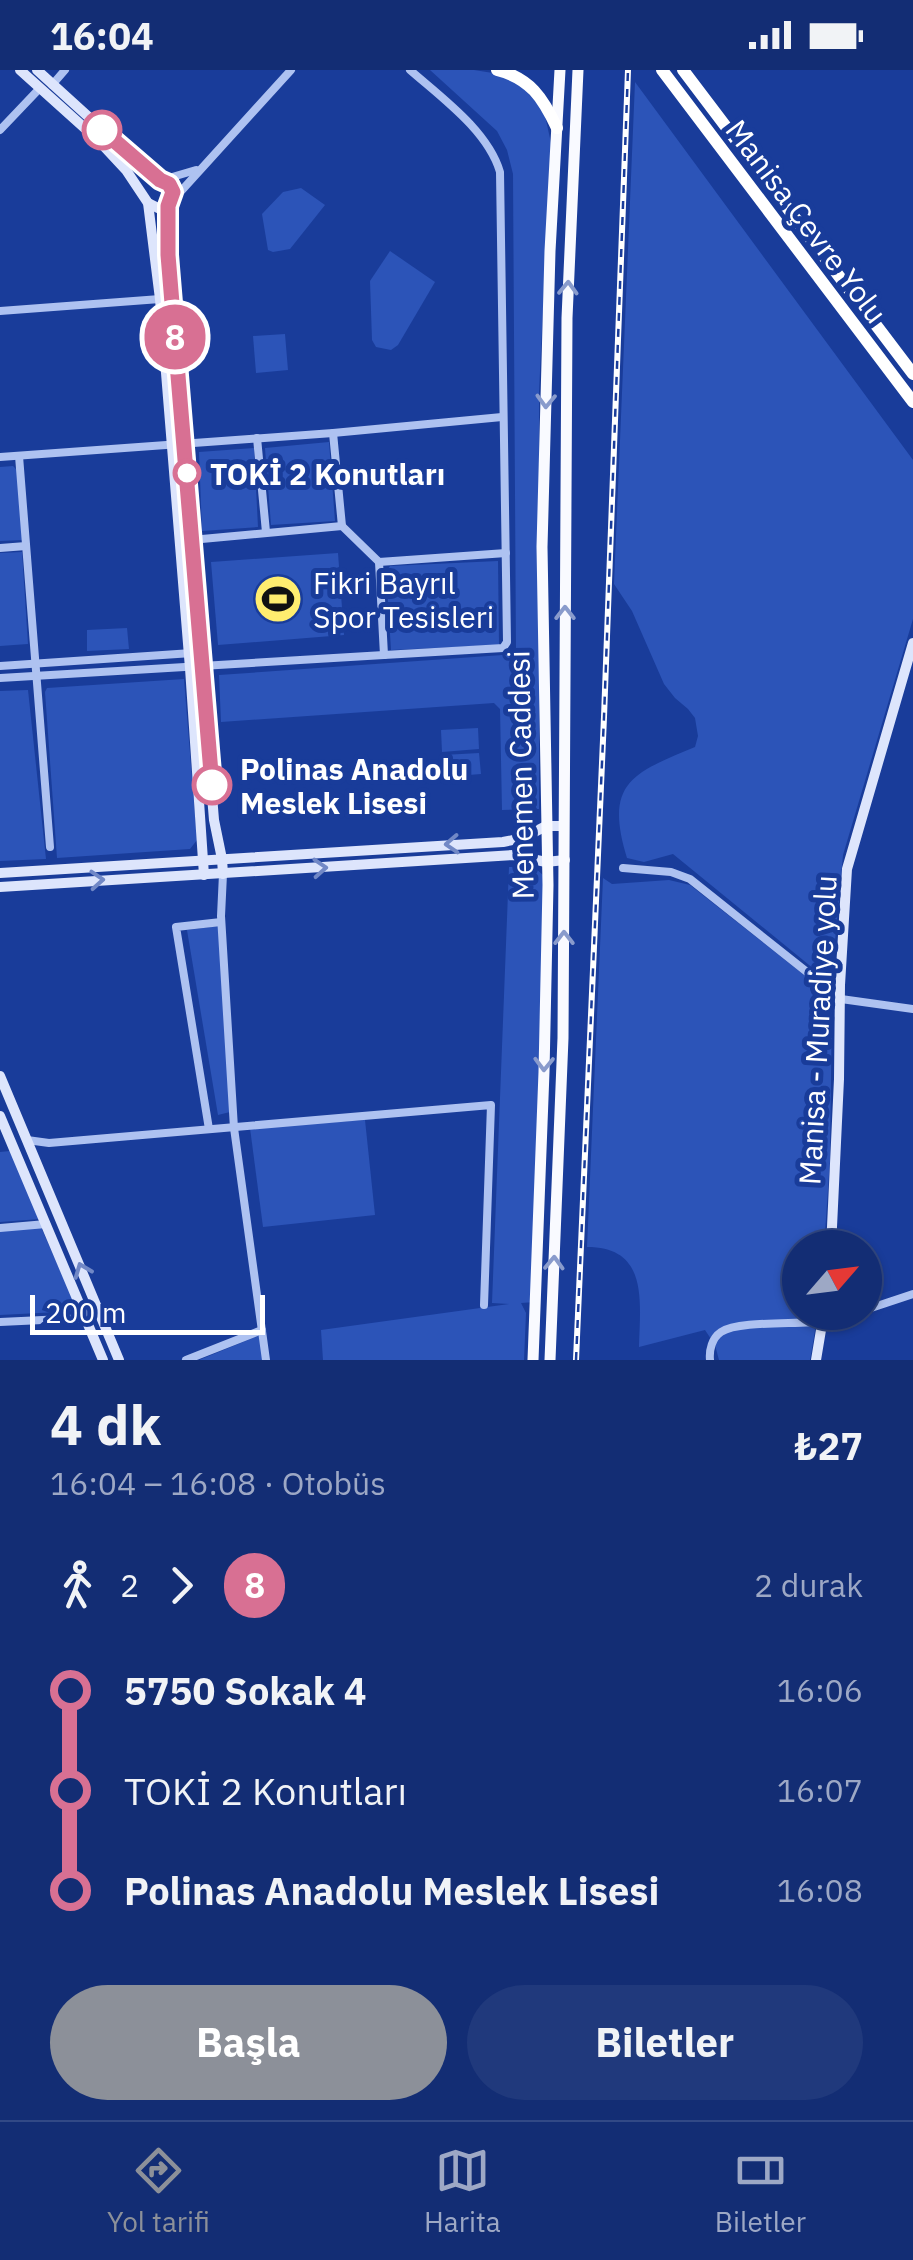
<!DOCTYPE html>
<html lang="tr">
<head>
<meta charset="utf-8">
<style>
  :root { --surface:#132d74; --page:#20397c; --text:#f1f3f6; --muted:#9da8c5; --line:#324986; --accent:#8c9099 }
  body { margin:0; font-family:"IBM Plex Sans",sans-serif; background:var(--page); color:var(--text); height:100vh; display:flex; flex-direction:column; font-size:38px; white-space:nowrap }
  * { box-sizing:border-box; margin:0 }
  p { font-size:32px; color:var(--muted) }
  .icon { flex:none; width:55px; height:55px; fill:none; stroke:currentColor; stroke-width:2; stroke-linecap:round; stroke-linejoin:round }
  .map { position:relative; height:1290px; overflow:hidden }
  .side { display:flex; flex-direction:column; background:var(--surface); flex:1 }
  .side>* { flex:none }
  .badge { padding:0 20px; border-radius:32px; font-size:35px; line-height:65px }
  .needle { width:65px; rotate:62deg }
  .tools { position:absolute; left:782px; top:1160px; display:grid; gap:20px }
  .tools a { display:grid; place-items:center; width:100px; height:100px; border-radius:50%; background:var(--surface); box-shadow:0 2px 8px #0004,0 0 0 2px var(--line); font-size:50px }
  .scale { position:absolute; left:30px; bottom:25px; width:235px; box-sizing:border-box; padding-left:10px; border:5px solid #fff; border-top:0; font-size:28px; line-height:35px; white-space:nowrap; color:#fff; -webkit-text-stroke:8px #193c9a; paint-order:stroke }
  .map>.badge { position:absolute; translate:-50% -50%; box-shadow:0 0 0 5px #fff }
  .legs { display:flex; align-items:center; gap:15px; height:110px; padding:0 50px; font-size:32px }
  .legs p { margin-inline-start:auto }
  .overview { display:flex; align-items:center; justify-content:space-between; height:170px; padding:0 50px }
  h1 { font-size:55px; font-weight:800; line-height:75px }
  .button { display:flex; gap:20px; margin-top:auto; padding:20px 50px }
  .button a { flex:1; height:115px; border-radius:60px; background:var(--accent); color:#fff; font-size:40px; font-weight:800; line-height:115px; text-align:center }
  .button a+a { background:var(--page); color:var(--text) }
  ul { padding:0 50px; list-style:none }
  li { display:flex; align-items:center; gap:35px; height:100px; font-size:38px }
  li i { display:grid; place-items:center; width:15px; height:100%; margin:0 12px; background:currentColor }
  li i::after { content:''; width:25px; height:25px; margin:-12px; border:8px solid; border-radius:50%; background:var(--surface) }
  li p { margin-inline-start:auto }
  li:first-child i { background:linear-gradient(#0000 50%,currentColor 0) }
  li:last-child i { background:linear-gradient(currentColor 50%,#0000 0) }
  .status { display:flex; justify-content:space-between; align-items:center; height:70px; padding:0 50px; background:var(--surface); direction:ltr }
  .status svg { height:28px; fill:currentColor }
  .tabs { display:flex; justify-content:space-around; align-items:center; height:140px; border-top:2px solid var(--line); background:var(--surface); font-size:28px; color:var(--muted) }
  .tabs a { display:grid; justify-items:center; gap:5px }
  .tabs .active { color:var(--accent) }
  .map>svg:first-child { display:block }
  .green { fill:#2c54b8 }
  .lines { fill:none; stroke-linecap:round; stroke-linejoin:round }
  .street { stroke:#aec2f1; stroke-width:8 }
  .secondary { stroke:#dde5fc; stroke-width:10 }
  .primary { stroke:#f9faff; stroke-width:11 }
  .highway { stroke:#fff; stroke-width:12 }
  .rail-casing { stroke:#fff; stroke-width:6 }
  .rail { stroke:#193c9a; stroke-width:2.5; stroke-dasharray:8; stroke-linecap:butt }
  .oneway { stroke:#899bcc }
  .oneway2 { stroke:#7188c6 }
  .line-1-casing { stroke:#fff; stroke-width:22 }
  .line-1 { stroke:#d87093; stroke-width:15 }
  .stop-1-dot { fill:#fff; stroke:#d87093; stroke-width:5 }
  .labels { text-anchor:middle; dominant-baseline:central; stroke-width:10; stroke-linejoin:round; paint-order:stroke }
  .street-label { font-size:30px; fill:#fff; stroke:#193c9a }
  .stop-label { font-size:30px; font-weight:bold; fill:#fff; stroke:#193c9a; text-anchor:start }
  .poi-label { font-size:30px; fill:#fff; stroke:#193c9a; text-anchor:start }
</style>
</head>
<body>
<div class="status"><b>16:04</b><svg viewBox="0 0 49 12"><path d="M0 12V9h3v3zM5 12V6h3v6zM10 12V3h3v9zM15 12V0h3v12zM26 1h20v11H26zM47 4h2v5h-2z"/></svg></div>
<div class="map">
<svg width="913" height="1290" viewBox="0 0 913 1290">
  <rect width="100%" height="100%" fill="#193c9a"/>
  <g class="green">
    <polygon points="430,0 474,0 499,4 517,11 544,41 551,73 539,322 539,739 502,740 500,639 494,633 221,652 219,605 516,584 513,104 507,80 497,61"/>
    <path d="M635,12l278,378v159l-70,236 -11,119 -7,4 -152,-124 -29,8 -17,-4c-23,-75 5,-85 68,-111l3,-11 -3,-18 -7,-9 -13,-11 -11,-14 -32,-73 -18,-27z"/>
    <polygon points="301,118 325,135 290,179 273,182 268,180 262,144 283,122"/>
    <polygon points="390,181 435,212 398,275 391,280 376,277 372,270 370,211"/>
    <polygon points="285,264 288,300 256,303 253,266"/>
    <polygon points="329,372 335,451 271,455 265,378"/>
    <polygon points="254,378 258,457 202,461 199,382"/>
    <polygon points="13,396 17,400 23,470 0,471 0,397"/>
    <polygon points="22,482 28,574 0,576 0,483"/>
    <polygon points="338,483 344,565 218,575 211,492"/>
    <polygon points="498,491 499,575 391,580 386,502 390,496"/>
    <polygon points="127,558 129,579 87,581 87,560"/>
    <polygon points="184,609 197,770 190,779 57,788 45,622 47,618"/>
    <polygon points="28,620 46,789 0,791 0,621"/>
    <polygon points="478,658 479,679 442,682 441,660"/>
    <polygon points="479,683 481,704 444,707 443,685"/>
    <polygon points="509,797 534,797 544,806 535,1232 521,1233 526,1243 524,1290 323,1290 321,1260 509,1234 492,1233"/>
    <path d="M603,808l9,6 57,-4 21,5 142,112 -2,163 -6,87 -24,1v64l18,1 -8,47h-91l-4,-15 -10,-15 -66,17c1,-45 10,-100 -52,-100z"/>
    <polygon points="219,856 230,1042 218,1045 187,860"/>
    <polygon points="365,1050 375,1145 263,1157 250,1058"/>
    <polygon points="10,1081 40,1149 0,1152 0,1082"/>
    <polygon points="41,1157 78,1241 0,1245 0,1160"/>
    <polygon points="258,1266 262,1267 265,1290 199,1290"/>
  </g>
  <g class="lines">
    <g class="street">
      <polyline points="52,15 65,0"/>
      <polyline points="0,60 40,18"/>
      <polyline points="162,110 196,100"/>
      <polyline points="173,130 291,0"/>
      <polyline points="0,241 160,229"/>
      <polyline points="333,363 342,456"/>
      <polyline points="257,368 266,462"/>
      <polyline points="19,386 50,777"/>
      <polyline points="0,387 333,363 502,347"/>
      <polyline points="191,470 342,456 379,492 506,483"/>
      <polyline points="0,478 26,476"/>
      <path d="M384,585l119,-7 4,-6 -7,-470c-12,-41 -58,-74 -90,-102"/>
      <polyline points="0,596 192,583"/>
      <polyline points="0,608 384,585 379,492"/>
      <polyline points="623,798 671,802 690,809 822,914 840,915"/>
      <polyline points="223,804 221,846 234,1058 266,1290"/>
      <polyline points="841,929 913,939"/>
      <polyline points="209,1059 176,857 221,852"/>
      <polyline points="27,1070 49,1073 491,1035 484,1235"/>
      <polyline points="0,1158 46,1154"/>
      <polyline points="865,1240 913,1224"/>
      <polyline points="0,1252 85,1248"/>
      <polyline points="186,1290 262,1260"/>
      <path d="M710,1290c-1,-10 2,-22 11,-28 18,-12 80,-7 103,-11 11,-2 21,-6 31,-9"/>
    </g>
    <g class="secondary">
      <polyline points="20,0 99,71 126,100 148,133 160,229 190,598 204,805"/>
      <path d="M37,0l88,80 47,38c3,10 -1,19 -12,21l-12,-6"/>
      <polyline points="169,135 168,185 214,750 222,789 223,804"/>
      <polyline points="0,803 503,772 523,768 546,756 564,756"/>
      <polyline points="0,817 513,785 546,792 565,790"/>
      <polyline points="0,1006 119,1290"/>
      <polyline points="0,1046 103,1290"/>
      <polyline points="831,1178 839,1009 840,915 847,799 913,573"/>
      <polyline points="816,1290 824,1242"/>
    </g>
    <g class="primary">
      <polyline points="533,1290 544,1002 548,815 542,477 550,181 560,0"/>
      <polyline points="550,1290 563,968 567,248 578,0"/>
    </g>
    <g class="highway">
      <path d="M497,0c33,8 46,28 60,58"/>
      <polyline points="662,0 913,332"/>
      <polyline points="683,0 913,304"/>
    </g>
    <g class="rail-casing">
      <polyline id="rail" points="576,1290 604,647 628,0"/>
    </g>
    <use href="#rail" class="rail"/>
  </g>
  <defs><path id="oneway-chevron" d="M-2-3.5L2.5 0L-2 3.5" fill="none" stroke-width="1.6" stroke-linecap="round" stroke-linejoin="round" transform="scale(2.5)"/></defs>
  <g class="oneway">
    <use href="#oneway-chevron" transform="translate(568 218) rotate(-88)"/>
    <use href="#oneway-chevron" transform="translate(546 331) rotate(92)"/>
    <use href="#oneway-chevron" transform="translate(565 543) rotate(-90)"/>
    <use href="#oneway-chevron" transform="translate(564 868) rotate(-90)"/>
    <use href="#oneway-chevron" transform="translate(544 994) rotate(91)"/>
    <use href="#oneway-chevron" transform="translate(554 1193) rotate(-88)"/>
  </g>
  <g class="oneway2">
    <use href="#oneway-chevron" transform="translate(452 774) rotate(177)"/>
    <use href="#oneway-chevron" transform="translate(320 798) rotate(-4)"/>
    <use href="#oneway-chevron" transform="translate(97 810) rotate(-4)"/>
    <use href="#oneway-chevron" transform="translate(82 1200) rotate(-111)"/>
  </g>
  <g class="lines">
    <g class="line-1-casing">
      <polyline id="line-1" points="102,60 160,110 169,114 173,122 168,136 168,185 212,715"/>
    </g>
    <use href="#line-1" class="line-1"/>
  </g>
  <defs>
    <g id="stadium-disc" transform="scale(2.5)"><circle r="9.5" fill="#ffed6f" stroke="#193c9a"/><path d="M0-5a6.5 5 0 1 0 0 10a6.5 5 0 1 0 0-10ZM-3.5-1.8h7v3.6h-7Z" fill="#111"/></g>
  </defs>
  <g fill-rule="evenodd">
    <use href="#stadium-disc" x="278" y="529"/>
  </g>
  <g class="stop-1-dot">
    <circle cx="102" cy="60" r="18"/>
    <circle cx="187" cy="403" r="12"/>
    <circle cx="212" cy="715" r="18"/>
  </g>
  <g class="labels">
    <g class="street-label">
      <text transform="translate(807 151) rotate(53)">Manisa Çevre Yolu</text>
      <text transform="translate(520 705) rotate(-91)">Menemen Caddesi</text>
      <text transform="translate(817 960) rotate(-87)">Manisa - Muradiye yolu</text>
    </g>
    <g class="stop-label">
      <text x="210" y="403">TOKİ 2 Konutları</text>
      <text x="240" y="698">Polinas Anadolu<tspan x="240" dy="34">Meslek Lisesi</tspan></text>
    </g>
    <g class="poi-label">
      <text x="313" y="512">Fikri Bayrıl<tspan x="313" dy="34">Spor Tesisleri</tspan></text>
    </g>
  </g>
</svg>
<div class="tools">
<a><svg class="needle" viewBox="-14 -14 28 28"><path d="M0-13l5 13h-10z" fill="#e53935"/><path d="M0 13l5-13h-10z" fill="#9da8c5"/></svg></a>
</div>
<div class="scale">200 m</div>
<b class="badge" style="left:175px;top:267px;background:#d87093;color:#fff">8</b>
</div>
<section class="side">
<div class="overview"><div><h1>4 dk</h1><p>16:04 – 16:08 · Otobüs</p></div><b>₺27</b></div>
<div class="legs"><svg class="icon" aria-label="walk" viewBox="0 0 24 24"><circle cx="13" cy="4" r="2"/><path d="M13 8l-2 6 4 7M11 14l-3 7M7 12l3-4h3l4 4"/></svg>2<svg class="icon" aria-label="forward" viewBox="0 0 24 24"><path d="M9 5l7 7-7 7"/></svg><b class="badge" style="background:#d87093;color:#fff">8</b><p>2 durak</p></div>
<ul>
<li><i style="color:#d87093"></i><b>5750 Sokak 4</b><p>16:06</p></li>
<li><i style="color:#d87093"></i><span>TOKİ 2 Konutları</span><p>16:07</p></li>
<li><i style="color:#d87093"></i><b>Polinas Anadolu Meslek Lisesi</b><p>16:08</p></li>
</ul>
<div class="button"><a>Başla</a><a>Biletler</a></div>
</section>
<nav class="tabs">
<a class="active"><svg class="icon" aria-label="directions" viewBox="0 0 24 24"><path d="M12 3l9 9-9 9-9-9zM9 14v-3h6M13 9l2 2-2 2"/></svg>Yol tarifi</a>
<a><svg class="icon" aria-label="map" viewBox="0 0 24 24"><path d="M3 6l6-2 6 2 6-2v14l-6 2-6-2-6 2zM9 4v14M15 6v14"/></svg>Harita</a>
<a><svg class="icon" aria-label="tickets" viewBox="0 0 24 24"><path d="M3 7h18v10H3zM15 7v10"/></svg>Biletler</a>
</nav>
</body>
</html>
